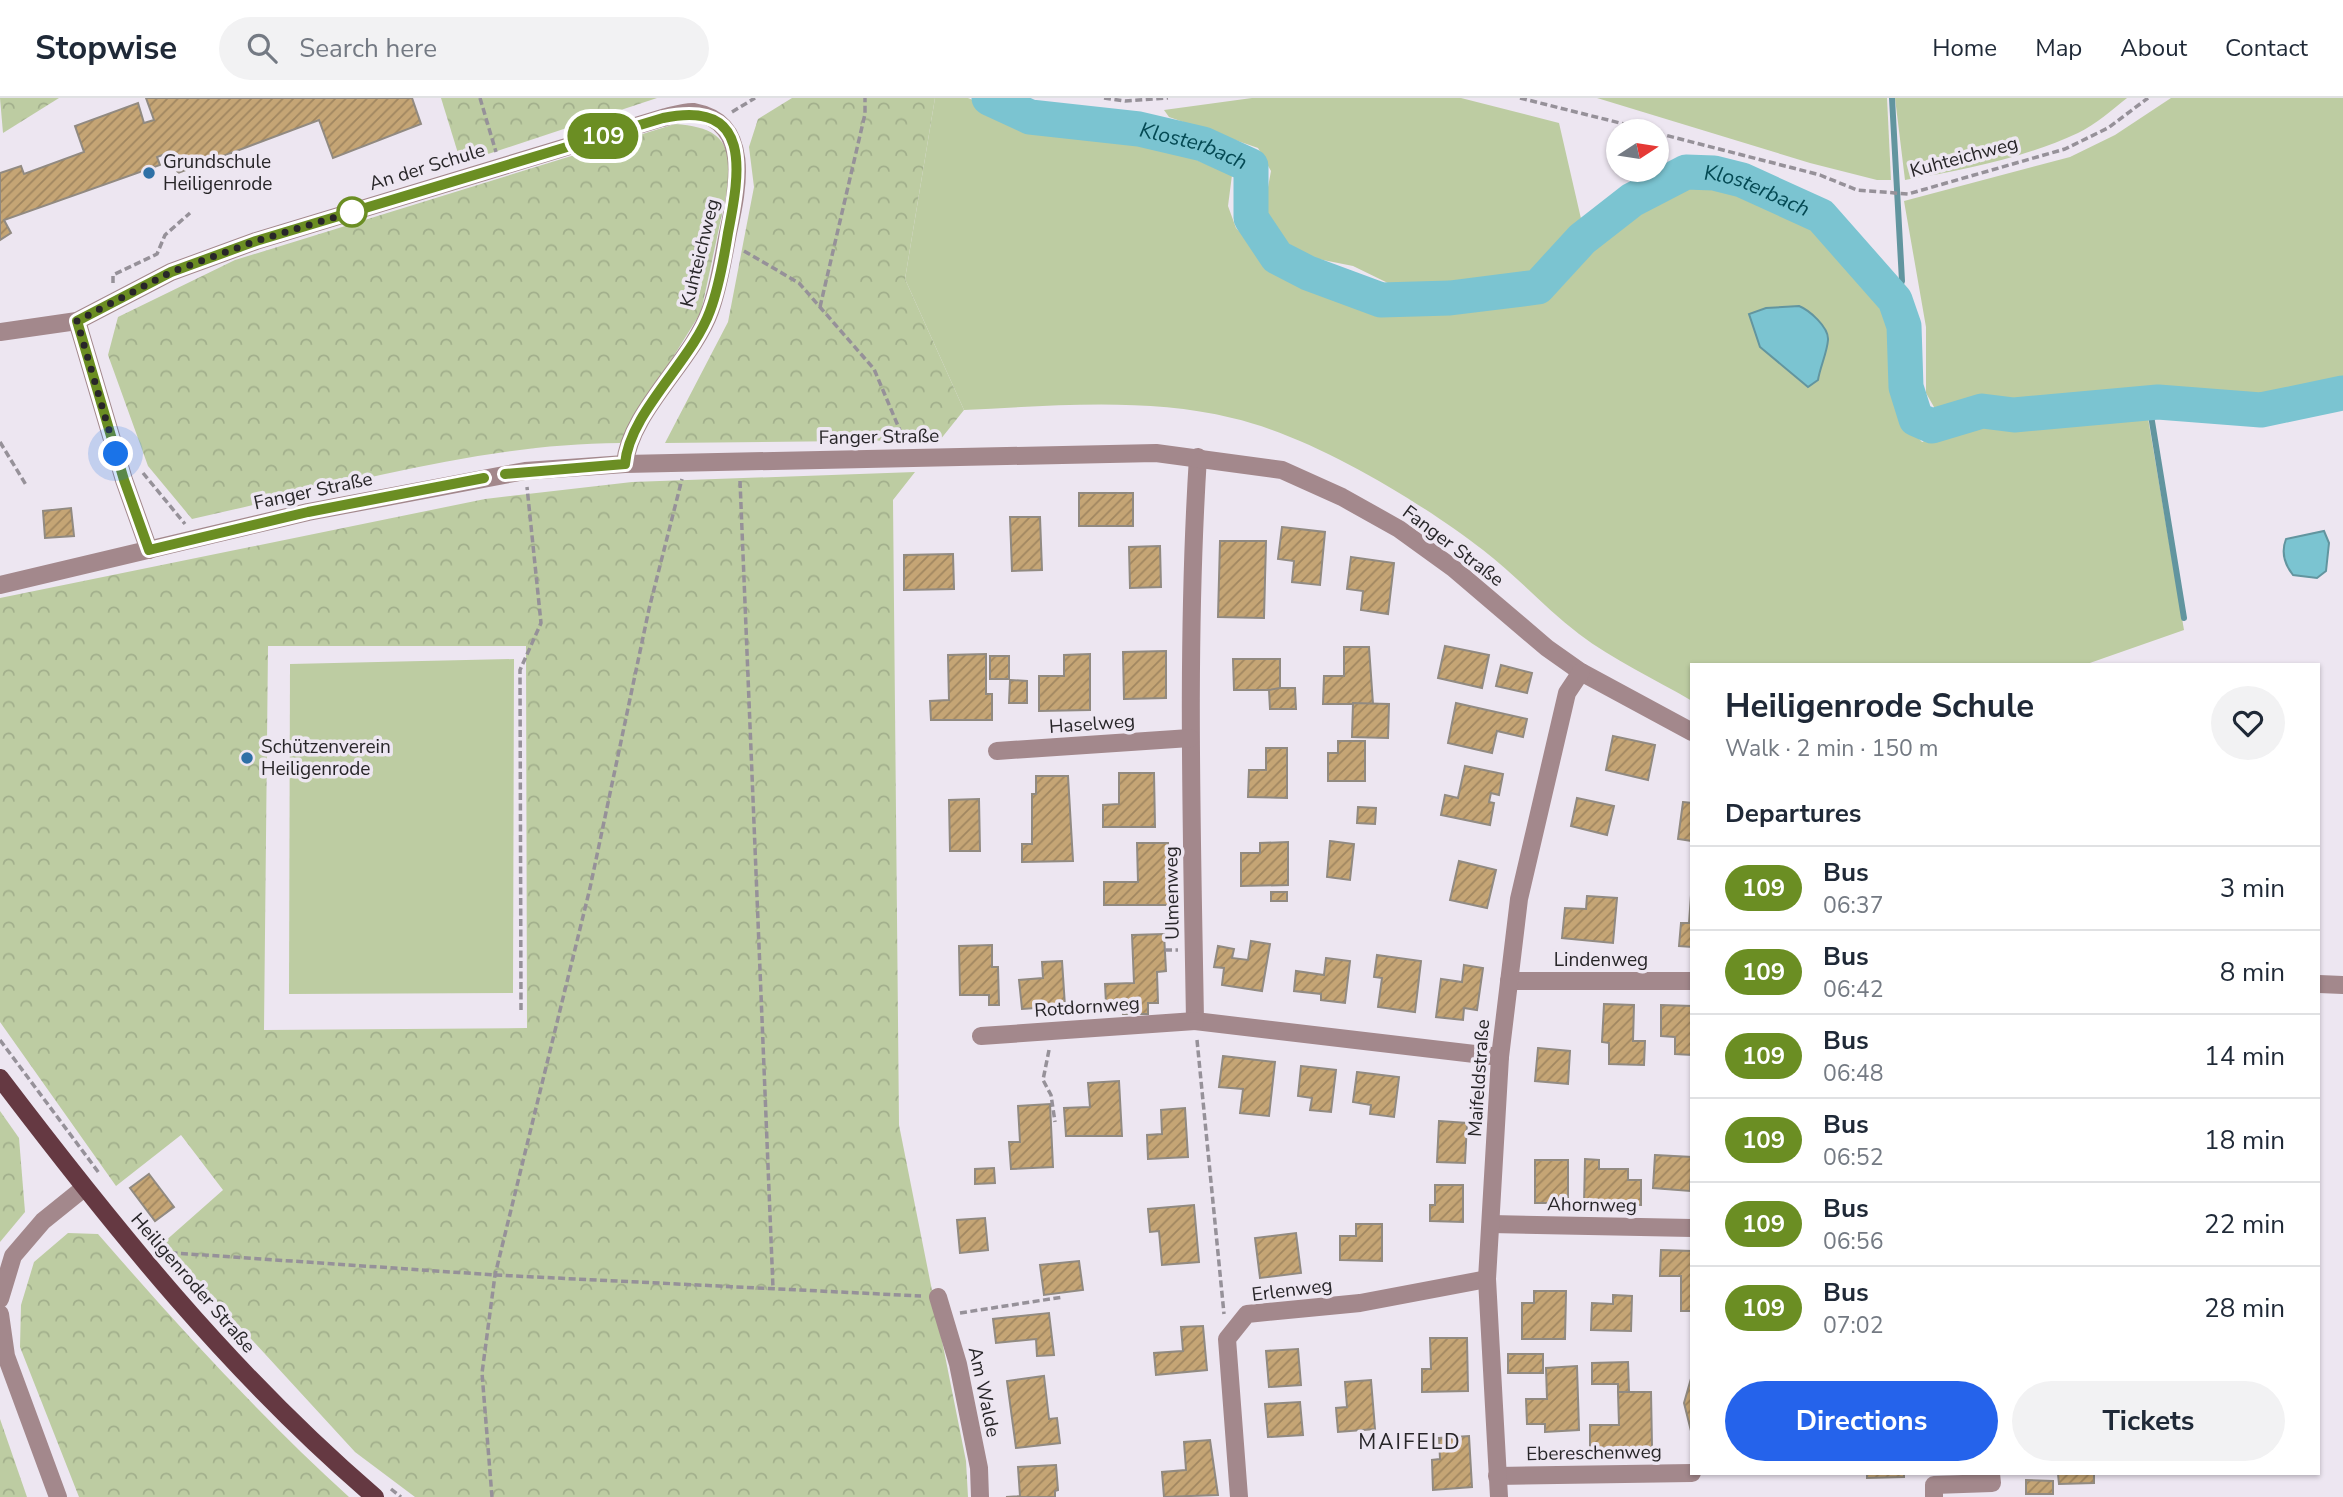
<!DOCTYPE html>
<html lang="en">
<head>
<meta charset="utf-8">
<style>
  :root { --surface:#fff; --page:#f2f2f3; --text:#1f2937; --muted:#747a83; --line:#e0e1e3; --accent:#2563eb }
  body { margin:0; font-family:"Nunito Sans",sans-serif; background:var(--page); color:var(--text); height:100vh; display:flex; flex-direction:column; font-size:26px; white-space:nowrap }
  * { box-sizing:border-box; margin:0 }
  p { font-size:23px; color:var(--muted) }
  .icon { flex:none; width:38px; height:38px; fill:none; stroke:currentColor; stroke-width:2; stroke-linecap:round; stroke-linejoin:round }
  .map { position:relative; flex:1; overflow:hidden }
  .details { position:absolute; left:1690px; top:565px; width:630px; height:812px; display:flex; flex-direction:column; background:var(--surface); border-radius:0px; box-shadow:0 2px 5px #0004 }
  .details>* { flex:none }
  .badge { padding:0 14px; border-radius:23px; font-size:24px; line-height:46px }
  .needle { width:46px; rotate:78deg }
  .buttons { position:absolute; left:1606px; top:21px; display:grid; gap:14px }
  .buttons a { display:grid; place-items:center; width:63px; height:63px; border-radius:50%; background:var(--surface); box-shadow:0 2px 5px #0004; font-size:35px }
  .you { position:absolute; width:35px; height:35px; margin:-18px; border:5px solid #fff; border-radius:50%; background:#1a73e8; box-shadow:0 0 0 10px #1a73e833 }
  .map>.badge { position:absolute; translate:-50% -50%; box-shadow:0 0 0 4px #fff }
  h2 { padding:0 35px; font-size:26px; line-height:63px }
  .round { display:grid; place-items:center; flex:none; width:74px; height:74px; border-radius:37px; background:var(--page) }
  .head { display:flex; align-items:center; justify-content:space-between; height:119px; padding:0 35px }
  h1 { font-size:33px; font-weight:700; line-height:52px }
  .action { display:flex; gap:14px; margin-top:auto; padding:14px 35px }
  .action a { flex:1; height:80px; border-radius:42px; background:var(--accent); color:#fff; font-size:28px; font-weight:700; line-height:80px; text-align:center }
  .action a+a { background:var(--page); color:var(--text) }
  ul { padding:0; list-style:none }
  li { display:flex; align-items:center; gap:21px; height:84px; padding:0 35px; border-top:2px solid var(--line) }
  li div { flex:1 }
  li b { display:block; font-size:26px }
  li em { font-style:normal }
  li .badge { min-width:77px; font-weight:700; text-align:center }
  header { display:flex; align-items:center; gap:42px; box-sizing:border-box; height:98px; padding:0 35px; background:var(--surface); border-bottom:2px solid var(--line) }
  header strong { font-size:33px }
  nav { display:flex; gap:38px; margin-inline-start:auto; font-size:24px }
  .search { width:490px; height:63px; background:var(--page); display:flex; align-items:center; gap:18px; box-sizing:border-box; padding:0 24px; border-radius:38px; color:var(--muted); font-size:26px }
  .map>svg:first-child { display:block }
  .grass { fill:#bdcca2 }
  .forest { fill:url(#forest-crowns); fill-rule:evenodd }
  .water { fill:#7bc4d1; stroke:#62959f; stroke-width:2 }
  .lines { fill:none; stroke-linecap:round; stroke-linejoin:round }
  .stream { stroke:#62959f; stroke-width:6 }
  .river { stroke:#7bc4d1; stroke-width:35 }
  .building { fill:url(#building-hatch); stroke:#918a81; stroke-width:2 }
  .path { stroke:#969199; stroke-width:3.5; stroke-dasharray:7 3.5; stroke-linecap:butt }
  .minor { stroke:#a3888c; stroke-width:18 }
  .major { stroke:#653942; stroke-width:18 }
  .line-casing { stroke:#fff; stroke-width:16 }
  .line { stroke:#6b8e23; stroke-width:10 }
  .walk { stroke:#282629; stroke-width:7; stroke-dasharray:0 12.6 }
  .poi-dot { fill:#2e70a6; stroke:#ede6f1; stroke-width:2.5 }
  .stop-dot { fill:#fff; stroke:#6b8e23; stroke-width:3.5 }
  .labels { text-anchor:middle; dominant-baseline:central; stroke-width:7; stroke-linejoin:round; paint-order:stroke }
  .street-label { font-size:19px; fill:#282629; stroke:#ede6f1 }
  .poi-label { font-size:19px; fill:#282629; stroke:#ede6f1; text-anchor:start }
  .water-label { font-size:21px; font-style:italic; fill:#044953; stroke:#ede6f1 }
  .neighbourhood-label { font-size:21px; letter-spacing:2px; fill:#282629; stroke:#ede6f1 }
</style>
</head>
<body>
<header>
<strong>Stopwise</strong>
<div class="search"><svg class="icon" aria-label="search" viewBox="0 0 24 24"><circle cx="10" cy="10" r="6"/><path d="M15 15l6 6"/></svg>Search here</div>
<nav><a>Home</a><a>Map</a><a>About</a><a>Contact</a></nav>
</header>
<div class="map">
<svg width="2343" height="1399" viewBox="0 0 2343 1399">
  <defs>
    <pattern id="forest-crowns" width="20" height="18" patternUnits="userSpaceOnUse" patternTransform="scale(1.75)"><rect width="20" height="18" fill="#bdcca2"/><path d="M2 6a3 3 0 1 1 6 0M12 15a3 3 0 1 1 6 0" fill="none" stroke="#a2af8c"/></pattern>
    <pattern id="building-hatch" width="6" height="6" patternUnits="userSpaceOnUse" patternTransform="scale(1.75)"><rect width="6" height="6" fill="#c5a575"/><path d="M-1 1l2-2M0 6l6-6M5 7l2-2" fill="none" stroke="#a08660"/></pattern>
  </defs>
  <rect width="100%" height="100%" fill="#ede6f1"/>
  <g class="grass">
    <path d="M935,0h33l70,28 37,10 52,1 32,7 73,31 -4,31 8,22 45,45 19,11 40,7 29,16 24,2 68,-5 84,-11 17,-7 50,-56 28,-21 28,-18 30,-12 16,-1 43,15 62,31 46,51 32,56 3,75 9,22 13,14 26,-11 34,-5 166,-8 36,212 -100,35h-392v36c-37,-22 -79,-41 -113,-67 -34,-26 -62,-58 -96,-84 -65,-50 -171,-114 -251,-132 -87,-21 -180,-12 -268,-8l-59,-131z"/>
    <polygon points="1252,0 1461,0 1559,25 1582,125 1529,175 1458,187 1392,187 1353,168 1313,160 1282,142 1263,116 1271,73 1258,50 1169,19 1164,12"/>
    <polygon points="1597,0 1887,0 1891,82 1877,82 1810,65"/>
    <path d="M1895,0h232c-15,12 -31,26 -49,35 -54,25 -114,37 -173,47z"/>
    <polygon points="2171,0 2343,0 2343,287 2256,301 2162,295 1938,316 1926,295 1926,229 1904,103 2070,59 2115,37"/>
    <polygon points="514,561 513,895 289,896 290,566"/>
  </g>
  <g class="forest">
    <polygon points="0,0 59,0 3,35"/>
    <polygon points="441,0 657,0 461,65"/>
    <polygon points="792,0 935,0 905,181 964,312 940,342 665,345 728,224 754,89 749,49 758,21"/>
    <path d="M675,26c35,3 53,10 56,48l-30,140 -81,131c-145,1 -287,45 -428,76l-44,-53 -40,-111 10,-38 117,-57z"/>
    <path d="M915,374l-22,28 6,625 67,336 2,36h-553l-60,-45 -192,-209 60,-53 -42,-55 -65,51 -116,-164v-424l485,-99 147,-17zM268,548h258l1,382 -263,2z"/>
    <polygon points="0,1013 19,1040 25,1114 0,1144"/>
    <path d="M68,1135l30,1c80,92 161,181 251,263h-270l-59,-150 1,-42 13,-43z"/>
    <polygon points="0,1321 27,1399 0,1399"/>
  </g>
  <g class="water">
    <path d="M1799,208c10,4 30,21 29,34 -1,13 -8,27 -10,40l-10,7 -48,-40 -11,-33 17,-6z"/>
    <path d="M2324,433l5,12 -3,28 -9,7 -24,-3c-8,-10 -12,-23 -7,-36z"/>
  </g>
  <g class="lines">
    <g class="stream">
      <polyline points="1892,0 1902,183 1895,202"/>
      <polyline points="2149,305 2184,520"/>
    </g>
    <path class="river" id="s1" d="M989,0l41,19 109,12 64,15 48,22v52l26,39 31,16 73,27 69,-2 88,-11 44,-48 50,-39 54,-28 28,1 28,7 79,36 74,84 9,26 2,61 10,32 16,7 50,-15 32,4 144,-13 103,8 82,-17"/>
  </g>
  <g class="building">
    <polygon points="146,0 412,0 421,26 333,60 319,22 178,75 170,54 157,59 160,67 4,122 11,135 0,142 0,75 21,68 24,76 84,54 75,28 138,5 144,25 154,22"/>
    <rect x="1079" y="395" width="54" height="33"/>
    <polygon points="71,410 74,438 45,440 43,413"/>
    <polygon points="1010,419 1040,419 1042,472 1012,473"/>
    <polygon points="1282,429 1325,434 1320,487 1292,484 1294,463 1278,461"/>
    <polygon points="1220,443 1266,443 1264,520 1218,519"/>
    <polygon points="1160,448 1161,489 1130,490 1129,449"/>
    <polygon points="953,456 954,491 904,492 904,457"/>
    <polygon points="1351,459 1394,465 1388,516 1361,512 1363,493 1347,491"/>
    <polygon points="1445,548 1489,557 1482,590 1438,580"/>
    <polygon points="1344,549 1369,549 1373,606 1323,606 1324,578 1344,578"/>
    <polygon points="1166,553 1166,600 1124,601 1123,554"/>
    <polygon points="986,556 986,596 992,596 992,622 931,622 930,603 949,602 948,557"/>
    <polygon points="1090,556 1090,612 1039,613 1039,578 1064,578 1064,557"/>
    <rect x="990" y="558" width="19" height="23"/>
    <polygon points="1233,561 1280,561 1280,592 1234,592"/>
    <polygon points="1501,567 1532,575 1527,595 1496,588"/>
    <polygon points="1010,582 1027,583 1027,605 1009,605"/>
    <polygon points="1280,590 1295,590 1296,611 1270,611 1269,592"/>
    <polygon points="1353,605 1389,606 1388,640 1352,639"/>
    <polygon points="1456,605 1527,621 1523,639 1497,633 1492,655 1448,645"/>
    <polygon points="1613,638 1655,647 1648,682 1606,672"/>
    <polygon points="1338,643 1365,643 1365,683 1328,683 1328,655 1338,655"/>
    <polygon points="1266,650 1287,650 1287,700 1248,699 1249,672 1266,672"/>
    <polygon points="1465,668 1503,676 1499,697 1491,695 1489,704 1494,705 1490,727 1441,717 1445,697 1458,700"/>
    <polygon points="1119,675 1154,675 1155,729 1103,729 1103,707 1119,706"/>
    <polygon points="1036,678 1068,678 1073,763 1022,764 1022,746 1032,746 1032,696 1036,696"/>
    <polygon points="1577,700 1614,708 1607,737 1571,728"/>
    <polygon points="979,701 980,753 950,753 949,702"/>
    <polygon points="1683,704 1692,705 1692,743 1678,741"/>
    <polygon points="1358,709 1376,710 1375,726 1357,725"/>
    <polygon points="1330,743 1354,746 1350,782 1327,779"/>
    <polygon points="1288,744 1288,787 1241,788 1241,755 1260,755 1260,745"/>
    <polygon points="1137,745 1168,745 1169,807 1104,807 1104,784 1138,784"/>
    <polygon points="1459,763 1496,772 1487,810 1450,802"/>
    <rect x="1271" y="794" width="16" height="9"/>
    <polygon points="1691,797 1692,849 1679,848 1681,825 1689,825"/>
    <polygon points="1587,798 1617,800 1613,845 1562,840 1565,810 1586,811"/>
    <polygon points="1164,836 1166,873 1157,874 1158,905 1148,905 1148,916 1123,916 1123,904 1106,905 1105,886 1134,885 1132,837"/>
    <polygon points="1251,843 1270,846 1262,893 1222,887 1224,870 1214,869 1218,848 1234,851 1232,860 1248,862"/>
    <polygon points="992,847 992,869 998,869 999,907 989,907 989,897 960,897 959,848"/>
    <polygon points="1377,857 1421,863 1415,914 1378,909 1382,880 1374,879"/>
    <polygon points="1326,860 1350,863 1345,905 1321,902 1321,896 1294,893 1296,873 1324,877"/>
    <polygon points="1062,863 1065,908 1022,911 1019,882 1043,880 1042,864"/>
    <polygon points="1464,867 1483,870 1477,912 1464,910 1463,922 1436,919 1441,881 1462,884"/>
    <polygon points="1604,906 1634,907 1633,943 1645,943 1644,967 1609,966 1609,945 1602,944"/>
    <polygon points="1661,907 1692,908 1692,957 1675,956 1675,939 1661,938"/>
    <polygon points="1538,950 1570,953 1568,986 1535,983"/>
    <polygon points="1223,958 1275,964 1269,1018 1240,1015 1243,991 1219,989"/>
    <polygon points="1301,968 1336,972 1331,1014 1310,1012 1312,1000 1298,998"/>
    <polygon points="1357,974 1399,979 1394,1019 1370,1016 1371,1007 1353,1004"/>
    <polygon points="1119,983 1122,1038 1066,1038 1064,1010 1090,1009 1088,985"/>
    <polygon points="1050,1006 1053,1069 1011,1071 1009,1044 1020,1044 1018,1008"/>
    <polygon points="1185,1010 1188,1059 1148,1061 1147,1037 1162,1036 1161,1012"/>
    <polygon points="1439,1023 1467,1025 1465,1065 1437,1064"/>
    <polygon points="1655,1057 1692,1059 1690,1093 1653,1090"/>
    <polygon points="1585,1061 1599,1062 1599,1071 1628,1071 1628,1082 1641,1082 1641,1107 1584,1106"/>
    <rect x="1535" y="1062" width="33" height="43"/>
    <polygon points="994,1070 995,1085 975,1086 975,1071"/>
    <polygon points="149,1076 174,1109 155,1123 130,1090"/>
    <polygon points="1435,1087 1463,1087 1463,1124 1430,1123 1430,1107 1435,1107"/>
    <polygon points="1194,1107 1199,1164 1162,1167 1159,1133 1150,1134 1148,1111"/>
    <polygon points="985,1120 988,1152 960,1155 957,1122"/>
    <polygon points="1356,1126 1382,1126 1382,1163 1340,1162 1340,1138 1356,1138"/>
    <polygon points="1296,1135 1301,1175 1260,1180 1255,1140"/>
    <polygon points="1661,1152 1692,1153 1692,1213 1681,1213 1681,1178 1660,1178"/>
    <polygon points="1079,1163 1083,1192 1044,1197 1040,1167"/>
    <polygon points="1534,1193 1566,1193 1565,1241 1522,1241 1522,1205 1534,1205"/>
    <polygon points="1613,1197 1632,1198 1631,1233 1591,1232 1592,1205 1613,1206"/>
    <polygon points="1049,1215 1054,1257 1037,1258 1036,1241 996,1245 993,1221"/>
    <polygon points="1203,1228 1207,1272 1156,1277 1154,1255 1183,1253 1181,1229"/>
    <polygon points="1430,1240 1467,1240 1468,1293 1422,1294 1422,1271 1431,1271"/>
    <polygon points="1298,1251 1301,1287 1269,1289 1266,1253"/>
    <rect x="1508" y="1256" width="35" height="19"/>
    <polygon points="1628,1264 1629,1294 1618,1294 1618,1286 1592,1286 1592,1265"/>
    <polygon points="1577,1268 1579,1332 1545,1334 1545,1326 1527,1326 1526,1301 1547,1301 1546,1270"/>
    <polygon points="1692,1277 1692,1337 1684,1305"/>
    <polygon points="1044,1278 1049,1321 1057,1320 1060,1345 1016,1350 1007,1283"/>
    <polygon points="1371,1282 1375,1331 1338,1334 1336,1310 1347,1309 1345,1284"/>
    <polygon points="1618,1294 1651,1294 1652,1349 1590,1350 1590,1327 1619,1327"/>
    <polygon points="1300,1304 1303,1337 1268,1339 1265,1306"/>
    <polygon points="1469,1338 1472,1389 1433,1392 1432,1362 1440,1361 1439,1340"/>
    <polygon points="1210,1342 1218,1397 1164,1399 1162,1374 1186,1372 1184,1344"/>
    <polygon points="1056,1367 1058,1392 1055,1393 1055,1399 1006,1399 1020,1398 1018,1369"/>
    <polygon points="1867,1376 1904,1376 1904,1379 1867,1380"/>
    <polygon points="2058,1376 2094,1376 2094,1385 2059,1386"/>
    <polygon points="2026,1382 2053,1383 2053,1396 2026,1396"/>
  </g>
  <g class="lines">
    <g class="path">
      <polyline points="480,0 496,54"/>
      <polyline points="1104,0 1125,3 1168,0"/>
      <polyline points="1520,0 1652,33"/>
      <polyline points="732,14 755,0"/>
      <polyline points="1657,35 1820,77 1857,92 1908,96 2065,51 2108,30 2148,0"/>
      <polyline points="744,153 799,185 874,271 904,342"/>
      <polyline points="113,185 113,177 157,156 165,137 190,115"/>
      <polyline points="820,209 865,16 865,0"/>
      <polyline points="0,344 26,387"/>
      <polyline points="143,375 185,426"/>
      <polyline points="740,383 773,1190"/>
      <polyline points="1165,852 1178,852"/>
      <polyline points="521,912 520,572 541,525 527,389"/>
      <polyline points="0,942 99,1075"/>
      <polyline points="1197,942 1224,1216"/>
      <polyline points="1049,952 1043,982 1051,997 1055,1024"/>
      <polyline points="160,1154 495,1177 921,1198"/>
      <polyline points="960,1215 1063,1199"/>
      <polyline points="391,1391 401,1399"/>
      <polyline points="492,1399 482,1275 495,1177 590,790 649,511 682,381"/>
    </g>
    <g class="minor">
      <polyline points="77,223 124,382 149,452"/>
      <path d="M0,234l77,-11 94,-49 85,-31 406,-123c10,-2 23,-7 32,-6 59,11 43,79 34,121 -5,25 -9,54 -18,78 -18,50 -81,102 -85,153"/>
      <path d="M1198,359c-12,188 -6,376 -3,564l305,36"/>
      <polyline points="0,487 308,414 525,373 625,366 1156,355 1282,372 1342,399 1399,431 1453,470 1547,550 1581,574 1692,634"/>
      <polyline points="997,653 1190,640"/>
      <polyline points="1509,883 1692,883"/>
      <polyline points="2319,886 2343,887"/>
      <polyline points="981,938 1195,923"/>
      <polyline points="1491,1126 1692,1130"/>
      <polyline points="938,1199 958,1266 979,1370 980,1399"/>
      <polyline points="0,1201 13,1158 43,1123 84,1090"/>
      <polyline points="0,1216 6,1258 58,1399"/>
      <polyline points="1497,1378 1692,1375"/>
      <polyline points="1239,1399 1227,1241 1247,1216 1360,1205 1487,1181"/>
      <polyline points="1499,1399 1487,1181 1500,959 1519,801 1567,595 1581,574"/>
      <polyline points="1934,1399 1934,1387 1992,1385 1991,1376"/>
    </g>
    <path class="major" d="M0,980c114,150 231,296 375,419"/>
  </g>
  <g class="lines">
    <g class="line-casing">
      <path id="line" d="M484,380l-176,34 -159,38 -25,-70 -47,-159 94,-49 85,-31 407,-123c90,-19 77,54 65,115 -4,25 -9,54 -18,78 -18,50 -81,102 -85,153l-120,10"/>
    </g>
    <use href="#line" class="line"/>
    <polyline class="walk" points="116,356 77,223 171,174 256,143 352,114"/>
  </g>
  <g class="poi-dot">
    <circle cx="149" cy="75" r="7"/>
    <circle cx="247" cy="660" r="7"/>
  </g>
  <circle class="stop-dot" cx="352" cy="114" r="14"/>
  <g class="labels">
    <g class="street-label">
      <text transform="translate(1964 59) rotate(-15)">Kuhteichweg</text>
      <text transform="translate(427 69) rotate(-17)">An der Schule</text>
      <text transform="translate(700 155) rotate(-76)">Kuhteichweg</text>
      <text transform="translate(879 339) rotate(-1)">Fanger Straße</text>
      <text transform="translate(313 393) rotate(-12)">Fanger Straße</text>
      <text transform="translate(1453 448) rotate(37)">Fanger Straße</text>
      <text transform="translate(1092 626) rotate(-4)">Haselweg</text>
      <text transform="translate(1172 795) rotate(-91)">Ulmenweg</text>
      <text x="1601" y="862">Lindenweg</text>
      <text transform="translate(1087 909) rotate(-4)">Rotdornweg</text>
      <text transform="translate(1479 980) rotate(-86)">Maifeldstraße</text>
      <text transform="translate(1592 1107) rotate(1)">Ahornweg</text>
      <text transform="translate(193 1185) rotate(49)">Heiligenroder Straße</text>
      <text transform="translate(1292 1192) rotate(-7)">Erlenweg</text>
      <text transform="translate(984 1294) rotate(78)">Am Walde</text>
      <text transform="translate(1594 1355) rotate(-1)">Ebereschenweg</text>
    </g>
    <g class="poi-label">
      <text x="163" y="64">Grundschule<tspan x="163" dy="22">Heiligenrode</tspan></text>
      <text x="261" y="649">Schützenverein<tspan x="261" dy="22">Heiligenrode</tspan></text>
    </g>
    <g class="water-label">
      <text stroke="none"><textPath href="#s1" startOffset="212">Klosterbach</textPath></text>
      <text stroke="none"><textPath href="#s1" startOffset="906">Klosterbach</textPath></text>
    </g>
    <g class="neighbourhood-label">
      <text x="1410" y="1344">MAIFELD</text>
    </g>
  </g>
</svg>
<div class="buttons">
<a><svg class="needle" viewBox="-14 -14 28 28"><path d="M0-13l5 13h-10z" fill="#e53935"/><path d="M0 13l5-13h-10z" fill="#747a83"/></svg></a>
</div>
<div class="you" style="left:116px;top:356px"></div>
<b class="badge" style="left:603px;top:38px;background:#6b8e23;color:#fff">109</b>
<section class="details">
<div class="head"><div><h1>Heiligenrode Schule</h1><p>Walk · 2 min · 150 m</p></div><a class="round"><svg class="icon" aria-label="heart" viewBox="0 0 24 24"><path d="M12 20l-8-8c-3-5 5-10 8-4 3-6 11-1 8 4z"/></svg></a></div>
<h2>Departures</h2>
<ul>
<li><span class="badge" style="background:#6b8e23;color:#fff">109</span><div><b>Bus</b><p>06:37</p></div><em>3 min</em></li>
<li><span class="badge" style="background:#6b8e23;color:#fff">109</span><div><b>Bus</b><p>06:42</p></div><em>8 min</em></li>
<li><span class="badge" style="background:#6b8e23;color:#fff">109</span><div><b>Bus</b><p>06:48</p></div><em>14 min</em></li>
<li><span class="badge" style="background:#6b8e23;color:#fff">109</span><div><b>Bus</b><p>06:52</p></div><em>18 min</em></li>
<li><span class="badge" style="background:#6b8e23;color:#fff">109</span><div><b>Bus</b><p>06:56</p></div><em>22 min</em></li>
<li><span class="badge" style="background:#6b8e23;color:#fff">109</span><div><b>Bus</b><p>07:02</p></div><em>28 min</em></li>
</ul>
<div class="action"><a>Directions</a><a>Tickets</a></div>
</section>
</div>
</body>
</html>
